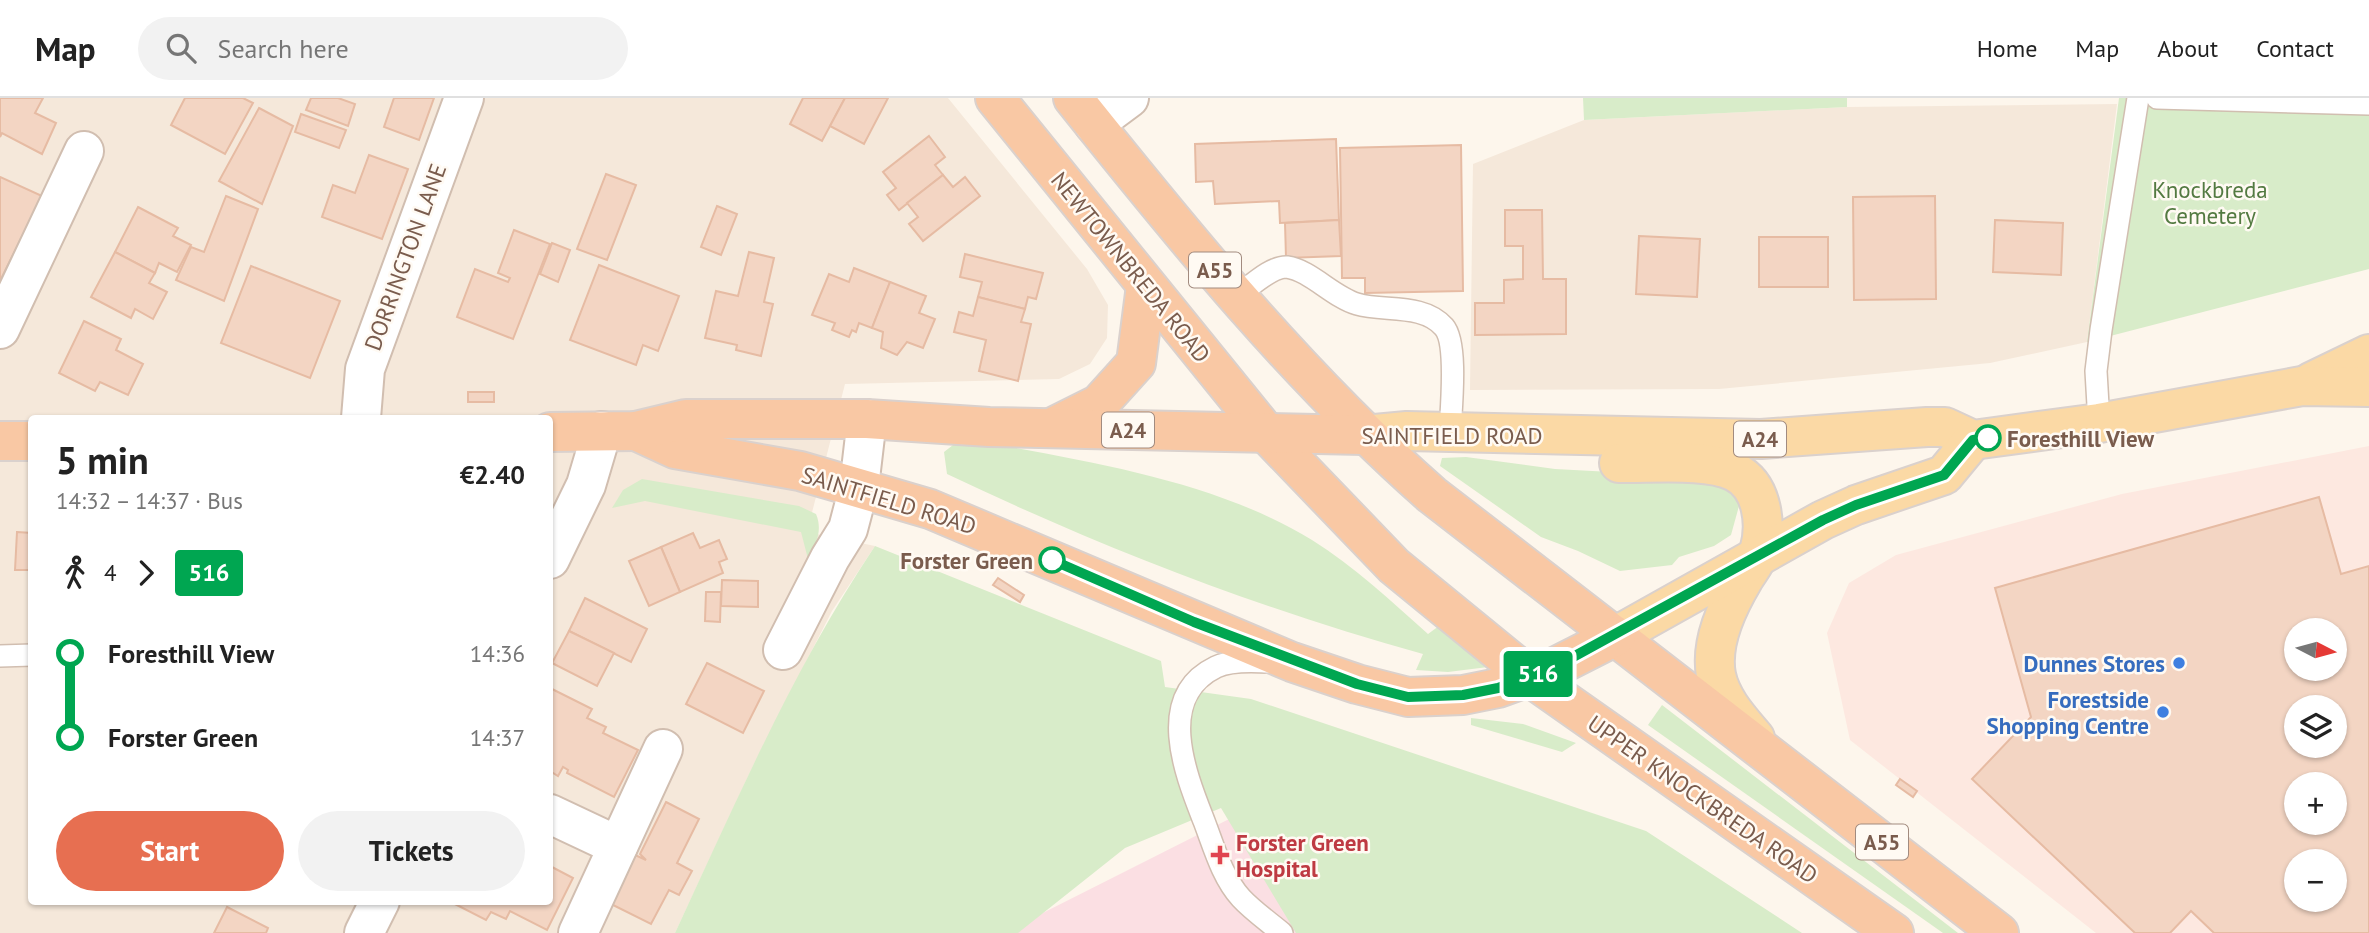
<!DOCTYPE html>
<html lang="en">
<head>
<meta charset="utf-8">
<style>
  :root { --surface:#fff; --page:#f2f2f2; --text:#222; --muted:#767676; --line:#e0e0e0; --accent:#e76f51 }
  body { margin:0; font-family:"PT Sans",sans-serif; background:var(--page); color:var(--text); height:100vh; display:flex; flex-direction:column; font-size:26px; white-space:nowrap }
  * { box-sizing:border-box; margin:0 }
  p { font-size:23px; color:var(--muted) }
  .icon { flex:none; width:38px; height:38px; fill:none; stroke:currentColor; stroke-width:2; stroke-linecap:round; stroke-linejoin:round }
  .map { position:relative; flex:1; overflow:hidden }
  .panel { position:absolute; left:28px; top:317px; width:525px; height:490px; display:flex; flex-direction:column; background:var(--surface); border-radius:7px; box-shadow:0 2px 5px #0004 }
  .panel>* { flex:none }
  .badge { padding:0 14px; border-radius:5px; font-size:24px; line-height:46px }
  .needle { width:46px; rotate:96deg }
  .buttons { position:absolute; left:2284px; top:520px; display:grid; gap:14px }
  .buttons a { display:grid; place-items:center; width:63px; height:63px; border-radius:50%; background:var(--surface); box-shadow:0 2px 5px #0004; font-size:35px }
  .map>.badge { position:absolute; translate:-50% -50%; box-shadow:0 0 0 4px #fff }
  .legs { display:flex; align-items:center; gap:10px; height:77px; padding:0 28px; font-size:23px }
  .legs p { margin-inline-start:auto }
  .overview { display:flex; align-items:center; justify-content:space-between; height:119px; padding:0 28px }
  h1 { font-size:38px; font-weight:800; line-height:52px }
  .button { display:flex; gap:14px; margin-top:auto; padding:14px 28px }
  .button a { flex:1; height:80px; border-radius:42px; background:var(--accent); color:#fff; font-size:28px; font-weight:800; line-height:80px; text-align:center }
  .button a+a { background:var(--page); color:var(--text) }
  ul { padding:0 28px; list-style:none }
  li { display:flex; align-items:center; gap:24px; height:84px; font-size:26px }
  li i { display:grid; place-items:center; width:10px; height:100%; margin:0 9px; background:currentColor }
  li i::after { content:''; width:18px; height:18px; margin:-9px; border:5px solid; border-radius:50%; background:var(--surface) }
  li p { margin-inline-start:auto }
  li:first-child i { background:linear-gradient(#0000 50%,currentColor 0) }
  li:last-child i { background:linear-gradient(currentColor 50%,#0000 0) }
  header { display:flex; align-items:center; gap:42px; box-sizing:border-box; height:98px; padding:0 35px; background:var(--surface); border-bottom:2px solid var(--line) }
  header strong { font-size:33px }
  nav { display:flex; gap:38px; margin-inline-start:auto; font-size:24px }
  .search { width:490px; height:63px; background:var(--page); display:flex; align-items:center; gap:18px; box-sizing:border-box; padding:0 24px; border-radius:38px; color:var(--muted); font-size:26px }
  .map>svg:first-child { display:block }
  .residential { fill:#f5e8da; fill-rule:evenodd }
  .commercial { fill:#fde8e0; fill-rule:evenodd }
  .medical { fill:#fbdfe3 }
  .green { fill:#d8ecc9 }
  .building { fill:#f3d5c3; stroke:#e6bba3; stroke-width:2; fill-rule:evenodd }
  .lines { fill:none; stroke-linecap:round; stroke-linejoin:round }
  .service-casing { stroke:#d1beb0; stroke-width:24 }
  .minor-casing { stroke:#d1beb0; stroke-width:42 }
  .primary-casing { stroke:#dad1cd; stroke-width:42 }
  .trunk-casing { stroke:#dad1cd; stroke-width:42 }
  .service { stroke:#fff; stroke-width:21 }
  .minor { stroke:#fff; stroke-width:38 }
  .primary { stroke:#fbd9a5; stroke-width:38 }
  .trunk { stroke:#f9c8a4; stroke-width:38 }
  .line-1-casing { stroke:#fff; stroke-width:16 }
  .line-1 { stroke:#00a651; stroke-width:10 }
  .stop-1-dot { fill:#fff; stroke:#00a651; stroke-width:3.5 }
  .shop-dot { fill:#3f7fe0; stroke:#fffaf3; stroke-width:2.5 }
  .health-dot { fill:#e0444e; stroke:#fffaf3; stroke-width:2.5 }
  .labels { text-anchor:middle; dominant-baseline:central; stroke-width:5; stroke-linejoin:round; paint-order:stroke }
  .shield { fill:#fffaf3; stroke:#a28b7f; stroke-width:2 }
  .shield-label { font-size:21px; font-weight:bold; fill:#7a5c4d }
  .park-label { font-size:23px; fill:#537a41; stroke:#fffaf3 }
  .street-label { font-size:23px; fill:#7a5c4d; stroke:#fffaf3 }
  .stop-label { font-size:23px; font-weight:bold; fill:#7a5c4d; stroke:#fffaf3; text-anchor:start }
  .shop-label { font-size:23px; font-weight:bold; fill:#366cbe; stroke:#fffaf3; text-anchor:end }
  .health-label { font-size:23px; font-weight:bold; fill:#be3a42; stroke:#fffaf3; text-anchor:start }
</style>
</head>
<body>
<header>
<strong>Map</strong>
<div class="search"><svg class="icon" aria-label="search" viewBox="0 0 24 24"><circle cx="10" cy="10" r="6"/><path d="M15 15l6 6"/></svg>Search here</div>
<nav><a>Home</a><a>Map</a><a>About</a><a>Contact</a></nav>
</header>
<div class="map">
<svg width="2369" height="835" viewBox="0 0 2369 835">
  <rect width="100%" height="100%" fill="#fdf6ec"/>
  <g class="residential">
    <path d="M0,0h948l139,171 21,36 -1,33 -17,26 -31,15 -214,5 -38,148 68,14 -43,65 -79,155 -78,167h-675zM32,320h518v483h-518z"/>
    <polygon points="2117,6 2087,244 1990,265 1719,291 1470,292 1473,66 1584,22 1847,9"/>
  </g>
  <path class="commercial" d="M2369,348v487h-273l-246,-193 -23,-107 22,-50 47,-28 226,-61zM2296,532h38v38h-38zM2296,609h38v39h-38zM2296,686h38v38h-38zM2296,763h38v39h-38z"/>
  <polygon class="medical" points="1247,712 1367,835 1003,835"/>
  <g class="green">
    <polygon points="1583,0 1847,0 1847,9 1584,22"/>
    <polygon points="2119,0 2369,0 2369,171 2087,244"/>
    <path d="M962,340c115,22 249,40 350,102 42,26 80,62 116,94l15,-11 53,43 -48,6 -32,-2 7,-16c-163,-45 -323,-107 -476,-180l-3,-22z"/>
    <polygon points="1466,359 1555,371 1705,379 1735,393 1739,408 1731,437 1714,448 1679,459 1672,467 1620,473 1578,453 1541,439 1440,368 1442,360"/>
    <path d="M642,381l157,27 17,8c7,17 0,29 -8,45l-7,-27 -156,-31 -33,7 11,-18z"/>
    <path d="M875,448l286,115 4,26 86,12 395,132 156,102h-506l-75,-125 -96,40 -107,85h-343c61,-131 119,-266 200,-387z"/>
    <polygon points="1662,607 1958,835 1943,835 1648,627"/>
    <polygon points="1471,620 1523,626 1576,645 1562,654 1471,627"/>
  </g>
  <g class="building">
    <polygon points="0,0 43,0 35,15 56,25 42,56 2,35 0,39"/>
    <polygon points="185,0 243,0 253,5 225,56 171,27"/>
    <polygon points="311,0 338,0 355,6 348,28 306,12"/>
    <polygon points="394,0 434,0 419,42 384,29"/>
    <polygon points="803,0 845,0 822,43 790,26"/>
    <polygon points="845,0 888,0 864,46 830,28"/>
    <polygon points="259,10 293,28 262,106 219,83"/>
    <polygon points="301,16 346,32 339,50 295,34"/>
    <polygon points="929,38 945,59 935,67 943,77 899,112 887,97 896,90 883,74"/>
    <polygon points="1336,41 1339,122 1280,125 1279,103 1215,106 1213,83 1196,84 1195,46"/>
    <polygon points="1461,47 1463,193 1365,195 1365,180 1342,180 1340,50"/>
    <polygon points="369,57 408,71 382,141 322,119 333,87 355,95"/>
    <polygon points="606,76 636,87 607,162 577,151"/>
    <polygon points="943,77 953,89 965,79 980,98 923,143 909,126 918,119 907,105"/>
    <polygon points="0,79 42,98 0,183"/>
    <polygon points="226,98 258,111 224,203 176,182 191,149 204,154"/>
    <polygon points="1935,98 1936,201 1854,202 1853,99"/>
    <polygon points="717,108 737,116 721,157 701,149"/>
    <polygon points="138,109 178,130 173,138 191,147 177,174 159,165 155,175 115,154"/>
    <polygon points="1505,112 1542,112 1543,181 1566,181 1566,236 1475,237 1475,205 1504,205 1504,182 1523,181 1523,148 1505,148"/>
    <polygon points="1339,122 1341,158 1286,160 1285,125"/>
    <polygon points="1995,122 2063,125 2061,177 1993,174"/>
    <polygon points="514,132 550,146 513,241 457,219 475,171 508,184 510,180 498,175"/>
    <polygon points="1639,138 1700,141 1697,199 1636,196"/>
    <rect x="1759" y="139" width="69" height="50"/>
    <polygon points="552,145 570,152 558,184 540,176"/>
    <polygon points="115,154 155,175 149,185 167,194 153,221 135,211 131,220 91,199"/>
    <polygon points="749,154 774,160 764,204 773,206 761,258 736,252 737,247 705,240 716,193 738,198"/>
    <polygon points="965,156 1043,175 1036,201 1028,199 1025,211 978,199 982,184 960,179"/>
    <polygon points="599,167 679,198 658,253 643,247 636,267 570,242"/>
    <polygon points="251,168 340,203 310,280 221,245"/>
    <polygon points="854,170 890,184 872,230 859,225 856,234 852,232 849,239 832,232 835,225 812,217 829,176 849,184"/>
    <polygon points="890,184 926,198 919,215 935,221 923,250 907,244 897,257 881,250 883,234 872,230"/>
    <polygon points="978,199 1025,211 1021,224 1031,226 1018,283 979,273 986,242 954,234 959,214 973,218"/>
    <polygon points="84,223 121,241 116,252 143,266 128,297 100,284 95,293 59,275"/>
    <rect x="468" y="294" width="26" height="10"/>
    <path d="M2319,399l22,77 28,-8v367h-155l-23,-22 -21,22h-35l-163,-154 59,-62 -36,-129zM2296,532h38v38h-38zM2296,609h38v39h-38zM2296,686h38v38h-38zM2296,763h38v39h-38z"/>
    <polygon points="17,434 32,435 32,472 15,472"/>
    <polygon points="693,435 700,450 719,442 727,461 719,464 723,475 680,494 661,449"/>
    <polygon points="661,449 680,494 649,508 629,463"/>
    <polygon points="998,480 1024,497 1020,504 993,487"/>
    <polygon points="722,482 758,483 758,509 721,508"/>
    <polygon points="706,494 721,494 720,524 705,523"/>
    <polygon points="585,500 647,531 631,564 569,533"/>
    <polygon points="569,533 614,555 597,588 552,565"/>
    <polygon points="707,565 764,593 743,635 686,606"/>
    <polygon points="550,590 592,611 587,620 606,629 603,635 638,652 614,699 567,675 568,672 563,669 558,678 550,673"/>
    <polygon points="1900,681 1917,693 1913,699 1896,687"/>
    <polygon points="666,704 699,721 677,765 692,773 679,797 669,792 651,826 605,803 633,756 646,762 640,756"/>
    <polygon points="550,768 573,780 547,832 510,813 506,821 491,814 486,822 449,803 550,803"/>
    <polygon points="227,809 268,830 266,835 214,835"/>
  </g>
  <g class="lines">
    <g class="service-casing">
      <g id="service">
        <polyline points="2157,0 2369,6"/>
        <path d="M1237,198c13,-9 34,-30 50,-29 23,3 46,30 70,37 27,8 66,-1 87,23 14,16 7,82 6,105"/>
        <polyline points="2099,325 2096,273 2101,232 2138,0"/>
        <polyline points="0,558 32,557"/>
        <path d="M1269,564c-16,-1 -39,-2 -53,5 -62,30 -30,108 -12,154 10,26 18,56 37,77 12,13 28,24 41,35"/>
      </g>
    </g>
    <g class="minor-casing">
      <g id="minor">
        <polyline points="1094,26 1129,0"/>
        <polyline points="0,231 84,53"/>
        <polyline points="361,320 365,271 464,0"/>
        <polyline points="550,461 586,387 602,333"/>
        <polyline points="783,552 830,460 848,431 859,389 867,321"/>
        <polyline points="550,716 618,748"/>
        <polyline points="364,835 380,803"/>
        <polyline points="578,835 663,651"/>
      </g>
    </g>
    <g class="primary-casing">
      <g id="primary">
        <polyline points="2311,284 2369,256"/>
        <polyline points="1364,337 1407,333 1761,341 1927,329 1945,329 1973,342 2099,325 2302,288 2369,289"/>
        <path d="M1619,365c31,1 89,-5 116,9 28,14 32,53 24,80 -2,9 -11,19 -16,28 -16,27 -33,62 -27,95 5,25 23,44 39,63"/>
        <polyline points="1616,538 1823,422 1856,407 1944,377 1973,342"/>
      </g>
    </g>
    <g class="trunk-casing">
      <g id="trunk">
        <polyline points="995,0 1268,337 1394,468 1530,579 1894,835"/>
        <path d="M1073,0c111,139 225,279 359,397l567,438"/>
        <polyline points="1053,329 1099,306 1136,265 1146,188"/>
        <polyline points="636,333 675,351 800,373 930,411 1292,564 1357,586 1408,599 1463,597 1498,590 1553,570 1616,538"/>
        <polyline points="550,334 636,333 686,321 867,321 989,329 1364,337"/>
        <polyline points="0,343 32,343"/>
      </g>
    </g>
    <use href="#service" class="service"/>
    <use href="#minor" class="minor"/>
    <use href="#primary" class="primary"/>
    <use href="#trunk" class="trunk"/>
  </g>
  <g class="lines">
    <g class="line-1-casing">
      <polyline id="line-1" points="1052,462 1194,524 1357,586 1408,599 1463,597 1498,590 1553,570 1823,422 1856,407 1944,377 1973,342 1988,340"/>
    </g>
    <use href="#line-1" class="line-1"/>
  </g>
  <g class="stop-1-dot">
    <circle cx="1988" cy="340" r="12"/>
    <circle cx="1052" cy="462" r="12"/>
  </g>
  <g class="shop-dot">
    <circle cx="2179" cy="565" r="7"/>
    <circle cx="2163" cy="614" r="7"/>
  </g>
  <path class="health-dot" d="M1216.5 746.5h7v7h7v7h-7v7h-7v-7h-7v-7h7z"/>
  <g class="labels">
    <g class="shield">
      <rect x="1189" y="154.5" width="52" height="35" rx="5"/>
      <rect x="1102" y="314.5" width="52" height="35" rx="5"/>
      <rect x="1734" y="323.5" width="52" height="35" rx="5"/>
      <rect x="1856" y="726.5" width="52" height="35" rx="5"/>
    </g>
    <g class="shield-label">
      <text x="1215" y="172">A55</text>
      <text x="1128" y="332">A24</text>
      <text x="1760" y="341">A24</text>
      <text x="1882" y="744">A55</text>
    </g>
    <g class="park-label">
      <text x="2210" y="91">Knockbreda<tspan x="2210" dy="26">Cemetery</tspan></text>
    </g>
    <g class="street-label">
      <text transform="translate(405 159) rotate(-70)">DORRINGTON LANE</text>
      <text transform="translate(1131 169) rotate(51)">NEWTOWNBREDA ROAD</text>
      <text x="1452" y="337">SAINTFIELD ROAD</text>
      <text transform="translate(889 402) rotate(17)">SAINTFIELD ROAD</text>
      <text transform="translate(1703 701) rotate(35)">UPPER KNOCKBREDA ROAD</text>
    </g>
    <g class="stop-label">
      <text x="2007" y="340">Foresthill View</text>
      <text x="1033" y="462" text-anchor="end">Forster Green</text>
    </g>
    <g class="shop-label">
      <text x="2165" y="565">Dunnes Stores</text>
      <text x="2149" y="601">Forestside<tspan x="2149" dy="26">Shopping Centre</tspan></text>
    </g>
    <g class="health-label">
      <text x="1236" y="744">Forster Green<tspan x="1236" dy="26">Hospital</tspan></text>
    </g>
  </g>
</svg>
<div class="buttons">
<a><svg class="needle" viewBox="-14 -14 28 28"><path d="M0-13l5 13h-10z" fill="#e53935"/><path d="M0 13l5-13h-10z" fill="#767676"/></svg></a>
<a><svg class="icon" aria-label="layers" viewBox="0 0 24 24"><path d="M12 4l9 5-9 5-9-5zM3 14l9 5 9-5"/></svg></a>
<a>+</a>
<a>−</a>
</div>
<b class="badge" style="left:1538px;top:576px;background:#00a651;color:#fff">516</b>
<section class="panel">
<div class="overview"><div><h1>5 min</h1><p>14:32 – 14:37 · Bus</p></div><b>€2.40</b></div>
<div class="legs"><svg class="icon" aria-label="walk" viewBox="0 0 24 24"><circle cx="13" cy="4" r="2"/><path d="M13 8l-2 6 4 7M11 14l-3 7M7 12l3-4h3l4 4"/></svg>4<svg class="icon" aria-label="forward" viewBox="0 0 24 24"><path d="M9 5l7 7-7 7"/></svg><b class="badge" style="background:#00a651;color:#fff">516</b></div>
<ul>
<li><i style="color:#00a651"></i><b>Foresthill View</b><p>14:36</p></li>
<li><i style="color:#00a651"></i><b>Forster Green</b><p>14:37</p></li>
</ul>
<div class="button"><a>Start</a><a>Tickets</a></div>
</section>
</div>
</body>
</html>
